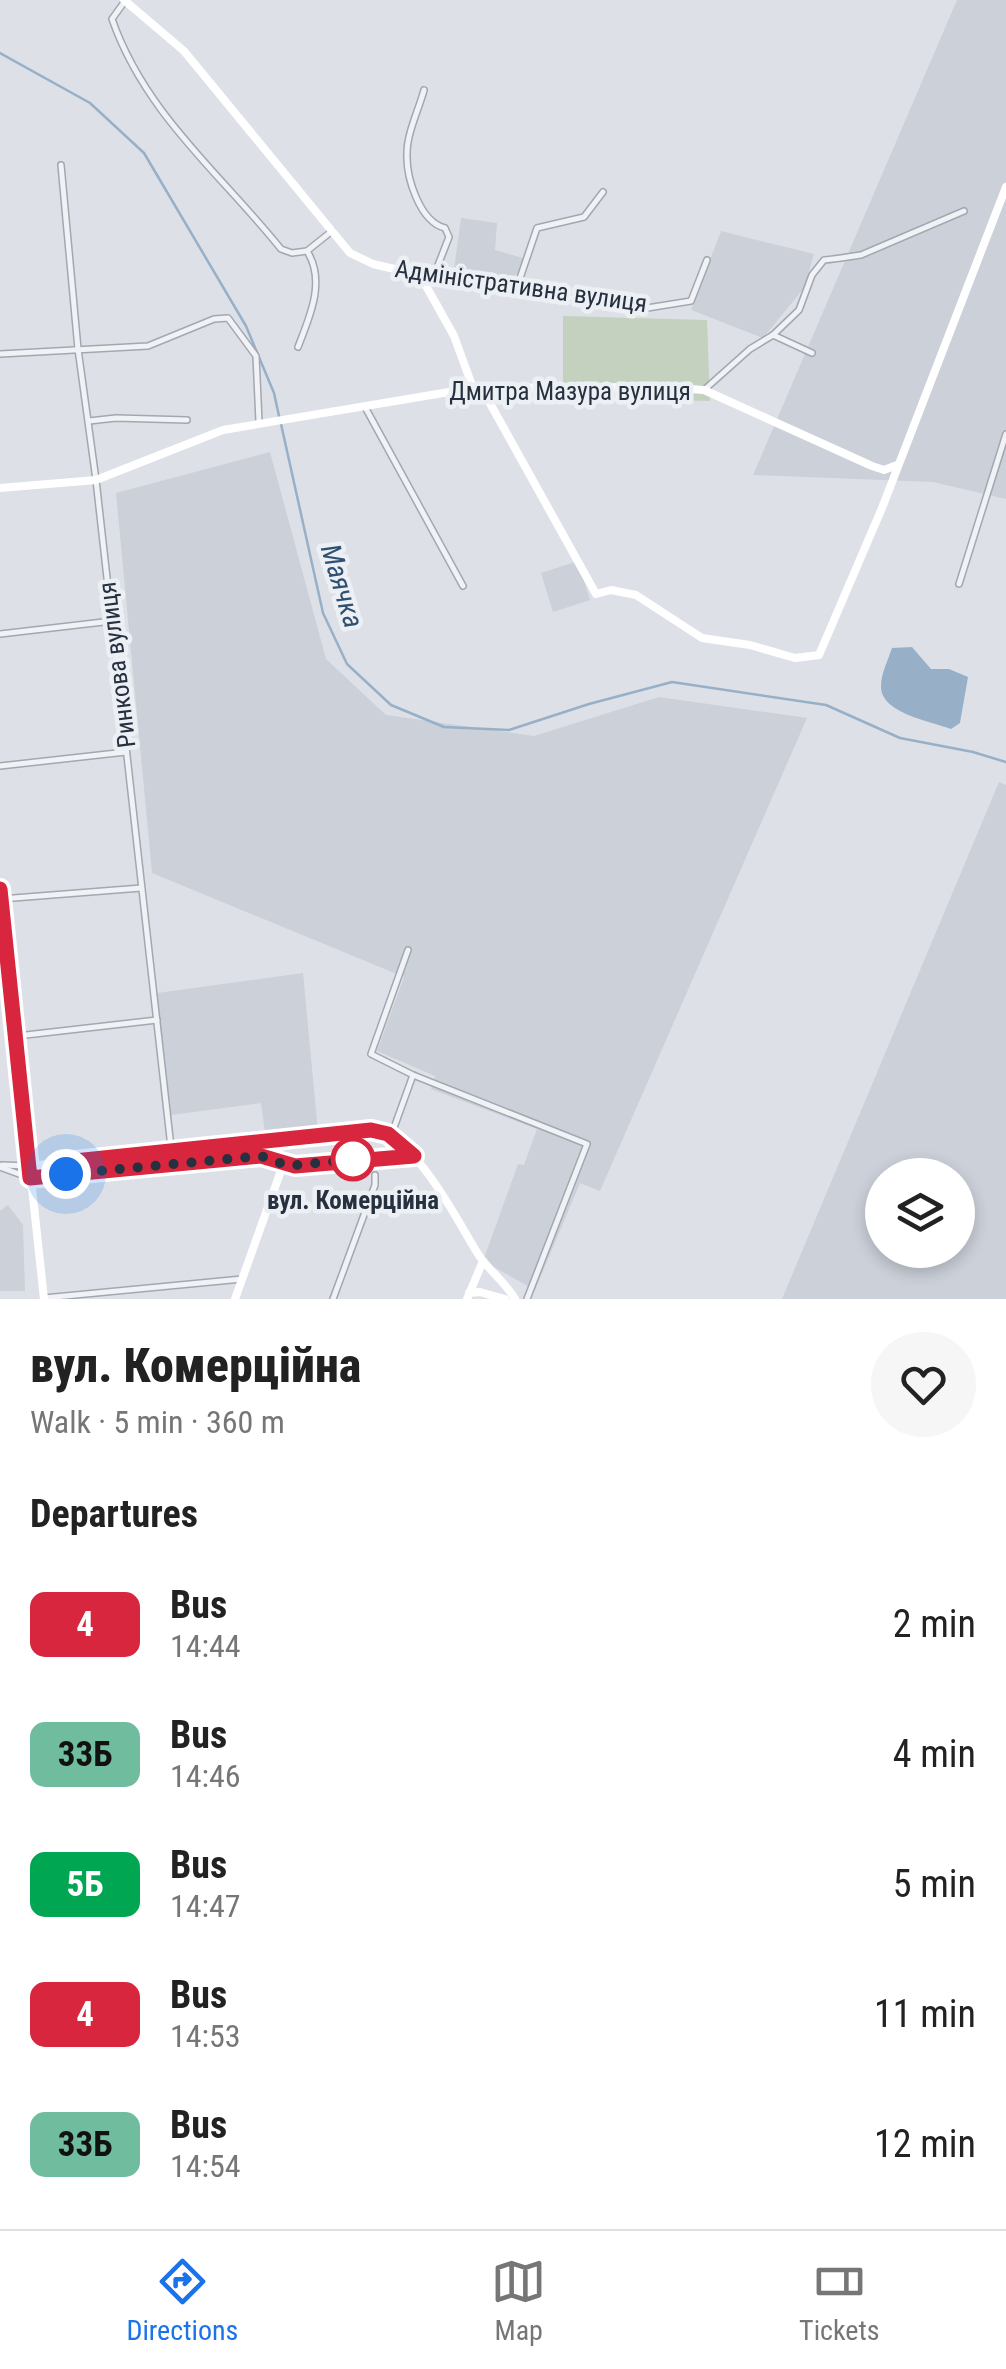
<!DOCTYPE html>
<html lang="en">
<head>
<meta charset="utf-8">
<style>
  :root { --surface:#fff; --page:#f6f6f6; --text:#222; --muted:#767676; --line:#e0e0e0; --accent:#1a73e8 }
  body { margin:0; font-family:"Roboto Condensed",sans-serif; background:var(--page); color:var(--text); height:100vh; display:flex; flex-direction:column; font-size:38px; white-space:nowrap }
  * { box-sizing:border-box; margin:0 }
  p { font-size:32px; color:var(--muted) }
  .icon { flex:none; width:55px; height:55px; fill:none; stroke:currentColor; stroke-width:2; stroke-linecap:round; stroke-linejoin:round }
  .map { position:relative; height:1299px; overflow:hidden }
  .side { display:flex; flex-direction:column; background:var(--surface); flex:1 }
  .side>* { flex:none }
  .badge { padding:0 20px; border-radius:15px; font-size:35px; line-height:65px }
  .tools { position:absolute; left:865px; top:1158px; display:grid; gap:20px }
  .tools a { display:grid; place-items:center; width:110px; height:110px; border-radius:50%; background:var(--surface); box-shadow:0 5px 15px #0003; font-size:50px }
  .you { position:absolute; width:50px; height:50px; margin:-25px; border:8px solid #fff; border-radius:50%; background:#1a73e8; box-shadow:0 0 0 15px #1a73e833 }
  .map>.badge { position:absolute; translate:-50% -50%; box-shadow:0 0 0 5px #fff }
  h2 { padding:0 30px; font-size:38px; line-height:90px }
  .round { display:grid; place-items:center; flex:none; width:105px; height:105px; border-radius:52px; background:var(--page) }
  .headline { display:flex; align-items:center; justify-content:space-between; height:170px; padding:0 30px }
  h1 { font-size:48px; font-weight:800; line-height:75px }
  ul { padding:0; list-style:none }
  li { display:flex; align-items:center; gap:30px; height:130px; padding:0 30px }
  li div { flex:1 }
  li b { display:block; font-size:38px }
  li em { font-style:normal }
  li .badge { min-width:110px; font-weight:700; text-align:center }
  .tab-bar { display:flex; justify-content:space-around; align-items:center; height:140px; border-top:2px solid var(--line); background:var(--surface); font-size:28px; color:var(--muted) }
  .tab-bar a { display:grid; justify-items:center; gap:5px }
  .tab-bar .active { color:var(--accent) }
  .map>svg:first-child { display:block }
  .built { fill:#cbd0d9; fill-rule:evenodd }
  .green { fill:#c3d1be }
  .water { fill:#97b0c8 }
  .lines { fill:none; stroke-linecap:round; stroke-linejoin:round }
  .stream { stroke:#97b0c8; stroke-width:2.5 }
  .street-casing { stroke:#a2a8b1; stroke-width:8 }
  .street { stroke:#f0f2f5; stroke-width:5 }
  .secondary { stroke:#fff; stroke-width:8 }
  .line-casing { stroke:#fff; stroke-width:22 }
  .line { stroke:#d7263d; stroke-width:15 }
  .walk { stroke:#26303e; stroke-width:10; stroke-dasharray:0 18 }
  .stop-dot { fill:#fff; stroke:#d7263d; stroke-width:5 }
  .labels { text-anchor:middle; dominant-baseline:central; stroke-width:9; stroke-linejoin:round; paint-order:stroke }
  .street-label { font-size:25px; fill:#26303e; stroke:#ecf0f5 }
  .stop-label { font-size:25px; font-weight:bold; fill:#26303e; stroke:#ecf0f5 }
  .water-label { font-size:28px; font-style:italic; fill:#305072; stroke:#ecf0f5 }
</style>
</head>
<body>
<div class="map">
<svg width="1006" height="1299" viewBox="0 0 1006 1299">
  <rect width="100%" height="100%" fill="#dde1e7"/>
  <g class="built">
    <polygon points="957,0 1006,0 1006,499 933,482 753,475"/>
    <polygon points="461,218 497,223 495,250 523,258 520,270 510,281 454,269"/>
    <polygon points="721,231 814,254 804,288 763,338 691,310"/>
    <polygon points="270,452 326,659 386,715 534,736 659,697 807,718 600,1191 580,1183 535,1290 483,1261 518,1164 524,1165 537,1129 431,1089 435,1076 377,1051 404,977 152,873 116,493"/>
    <polygon points="578,561 590,600 553,612 541,573"/>
    <path d="M999,782l7,3v514h-224zM882,1175h76v75h-76z"/>
    <polygon points="303,973 318,1132 266,1140 261,1103 171,1115 157,993"/>
    <polygon points="8,1205 23,1225 25,1291 0,1291 0,1211"/>
  </g>
  <polygon class="green" points="563,316 707,320 710,401 563,397"/>
  <path class="water" d="M912,647l19,22h18l19,8 -8,46 -9,6c-21,-8 -71,-16 -70,-43 0,-12 7,-26 11,-38z"/>
  <g class="lines">
    <g class="stream">
      <polyline points="0,53 90,103 144,153 246,326 274,393 279,416"/>
      <polyline points="281,424 323,613 347,664 391,705 444,727 509,730 589,704 672,682 826,705 900,738 973,752 1006,762"/>
    </g>
    <g class="street-casing">
      <g id="street">
        <path d="M125,1l-13,18c33,95 109,155 169,230l11,4 15,-2"/>
        <path d="M424,90c-5,19 -17,43 -17,63 -1,25 13,69 38,75l4,9 -16,41"/>
        <polyline points="61,165 78,349 96,480 173,1165"/>
        <polyline points="423,276 518,284 576,299 641,309 691,301 707,260"/>
        <polyline points="518,284 537,228 584,217 603,192"/>
        <path d="M773,335l26,-25 13,-35 12,-15c12,-1 24,-3 37,-5l103,-44"/>
        <path d="M298,347c12,-31 28,-66 9,-96l25,-20"/>
        <polyline points="0,354 148,346 214,319 228,318 256,356 259,422"/>
        <polyline points="704,390 750,349 773,335 812,353"/>
        <polyline points="365,407 463,586"/>
        <polyline points="89,421 116,418 187,420"/>
        <polyline points="959,584 1006,434"/>
        <polyline points="0,634 112,621"/>
        <polyline points="0,766 126,752"/>
        <polyline points="1,899 141,888"/>
        <polyline points="408,950 371,1054 413,1075 587,1144 527,1299"/>
        <polyline points="17,1036 157,1020"/>
        <polyline points="391,1136 413,1075"/>
        <polyline points="2,1165 29,1166"/>
        <polyline points="0,1167 30,1178"/>
        <polyline points="44,1298 242,1279"/>
        <polyline points="333,1299 375,1185 375,1175"/>
      </g>
    </g>
    <use href="#street" class="street"/>
    <g class="secondary">
      <polyline points="124,0 184,51 350,253 373,264 420,275 454,336 473,388"/>
      <polyline points="482,389 596,594 611,590 636,595 702,638 750,645 795,658 819,655 882,508 1006,187"/>
      <polyline points="0,488 96,480 223,430 473,388 661,387 704,390 872,466 884,470 897,465"/>
      <polyline points="0,890 44,1299"/>
      <path d="M29,1166l334,-35c52,-3 92,88 117,126 11,15 25,25 35,42"/>
      <polyline points="30,1178 261,1157 291,1166 414,1156"/>
      <polyline points="469,1293 480,1292 505,1299"/>
      <polyline points="235,1299 283,1165"/>
      <polyline points="467,1299 483,1261"/>
    </g>
  </g>
  <g class="lines">
    <g class="line-casing">
      <polyline id="line" points="0,889 30,1178 261,1156 295,1166 414,1156 388,1134 371,1130 65,1162"/>
    </g>
    <use href="#line" class="line"/>
    <polyline class="walk" points="66,1174 261,1156 288,1166 357,1159 353,1159"/>
  </g>
  <circle class="stop-dot" cx="353" cy="1159" r="20"/>
  <g class="labels">
    <g class="street-label">
      <text transform="translate(521 286) rotate(8)">Адміністративна вулиця</text>
      <text x="570" y="391">Дмитра Мазура вулиця</text>
      <text transform="translate(117 665) rotate(-97)">Ринкова вулиця</text>
    </g>
    <g class="stop-label">
      <text x="353" y="1200">вул. Комерційна</text>
    </g>
    <g class="water-label">
      <text transform="translate(342 586) rotate(73)">Маячка</text>
    </g>
  </g>
</svg>
<div class="tools">
<a><svg class="icon" aria-label="layers" viewBox="0 0 24 24"><path d="M12 4l9 5-9 5-9-5zM3 14l9 5 9-5"/></svg></a>
</div>
<div class="you" style="left:66px;top:1174px"></div>
</div>
<section class="side">
<div class="headline"><div><h1>вул. Комерційна</h1><p>Walk · 5 min · 360 m</p></div><a class="round"><svg class="icon" aria-label="heart" viewBox="0 0 24 24"><path d="M12 20l-8-8c-3-5 5-10 8-4 3-6 11-1 8 4z"/></svg></a></div>
<h2>Departures</h2>
<ul>
<li><span class="badge" style="background:#d7263d;color:#fff">4</span><div><b>Bus</b><p>14:44</p></div><em>2 min</em></li>
<li><span class="badge" style="background:#70bc9f;color:#111">33Б</span><div><b>Bus</b><p>14:46</p></div><em>4 min</em></li>
<li><span class="badge" style="background:#00a651;color:#fff">5Б</span><div><b>Bus</b><p>14:47</p></div><em>5 min</em></li>
<li><span class="badge" style="background:#d7263d;color:#fff">4</span><div><b>Bus</b><p>14:53</p></div><em>11 min</em></li>
<li><span class="badge" style="background:#70bc9f;color:#111">33Б</span><div><b>Bus</b><p>14:54</p></div><em>12 min</em></li>
</ul>
</section>
<nav class="tab-bar">
<a class="active"><svg class="icon" aria-label="directions" viewBox="0 0 24 24"><path d="M12 3l9 9-9 9-9-9zM9 14v-3h6M13 9l2 2-2 2"/></svg>Directions</a>
<a><svg class="icon" aria-label="map" viewBox="0 0 24 24"><path d="M3 6l6-2 6 2 6-2v14l-6 2-6-2-6 2zM9 4v14M15 6v14"/></svg>Map</a>
<a><svg class="icon" aria-label="tickets" viewBox="0 0 24 24"><path d="M3 7h18v10H3zM15 7v10"/></svg>Tickets</a>
</nav>
</body>
</html>
